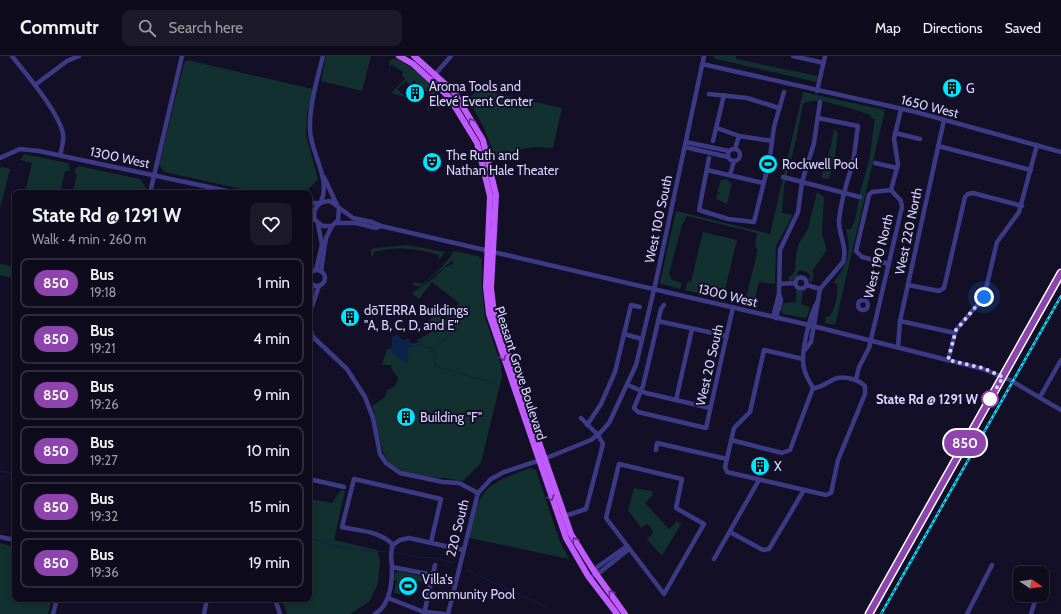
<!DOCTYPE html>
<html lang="en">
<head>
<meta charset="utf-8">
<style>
  :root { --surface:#0e0b1c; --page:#1c1929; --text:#f1f3f6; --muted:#9b9ba3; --line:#2e2b3b }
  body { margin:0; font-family:Cabin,sans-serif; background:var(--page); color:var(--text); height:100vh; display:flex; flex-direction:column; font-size:15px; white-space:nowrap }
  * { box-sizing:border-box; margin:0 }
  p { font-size:13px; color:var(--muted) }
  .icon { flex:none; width:22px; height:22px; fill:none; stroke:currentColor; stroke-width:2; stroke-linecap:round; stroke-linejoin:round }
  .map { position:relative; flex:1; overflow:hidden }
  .panel { position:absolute; left:12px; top:134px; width:300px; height:412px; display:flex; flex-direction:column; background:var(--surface); border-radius:8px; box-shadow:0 2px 6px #0003,0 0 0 1px var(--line) }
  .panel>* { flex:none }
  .badge { padding:0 8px; border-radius:13px; font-size:14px; line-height:26px }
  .needle { width:26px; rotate:103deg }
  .fabs { position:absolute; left:1013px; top:510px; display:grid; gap:8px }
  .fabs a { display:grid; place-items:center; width:36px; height:36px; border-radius:8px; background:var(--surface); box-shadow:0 2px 6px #0003,0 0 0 1px var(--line); font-size:20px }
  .you { position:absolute; width:20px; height:20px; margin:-10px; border:3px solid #fff; border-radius:50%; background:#1a73e8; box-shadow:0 0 0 6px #1a73e833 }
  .map>.badge { position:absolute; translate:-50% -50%; box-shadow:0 0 0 2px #fff }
  .round { display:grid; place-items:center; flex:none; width:42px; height:42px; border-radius:8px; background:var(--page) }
  .overview { display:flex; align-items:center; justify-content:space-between; height:68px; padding:0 20px }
  h1 { font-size:19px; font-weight:700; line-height:30px }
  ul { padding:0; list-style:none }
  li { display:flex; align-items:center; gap:12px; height:50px; margin:0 8px 6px; padding:0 12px; border:2px solid var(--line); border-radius:8px }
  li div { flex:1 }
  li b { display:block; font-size:15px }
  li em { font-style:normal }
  li .badge { min-width:44px; font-weight:700; text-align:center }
  header { display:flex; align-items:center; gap:24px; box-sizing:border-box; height:56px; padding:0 20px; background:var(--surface); border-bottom:1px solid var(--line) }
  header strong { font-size:19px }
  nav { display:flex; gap:22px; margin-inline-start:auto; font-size:14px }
  .search { width:280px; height:36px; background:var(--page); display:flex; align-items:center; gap:10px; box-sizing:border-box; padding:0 14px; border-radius:8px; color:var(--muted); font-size:15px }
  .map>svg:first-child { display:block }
  .green { fill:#12302f }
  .water { fill:#0c2248 }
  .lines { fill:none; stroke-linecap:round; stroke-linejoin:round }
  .stream { stroke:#0c2248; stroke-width:1 }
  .minor { stroke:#3d3a85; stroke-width:4.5 }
  .major { stroke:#c25bff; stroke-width:6 }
  .rail-casing { stroke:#00e5ff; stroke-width:2.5 }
  .rail { stroke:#130f26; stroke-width:1; stroke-dasharray:3; stroke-linecap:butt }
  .oneway { stroke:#623188 }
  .line-casing { stroke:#fff; stroke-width:9 }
  .line { stroke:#8e44ad; stroke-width:6 }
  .walk { stroke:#d9d4ff; stroke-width:4; stroke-dasharray:0 7.2 }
  .stop-dot { fill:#fff; stroke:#8e44ad; stroke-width:2 }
  .labels { text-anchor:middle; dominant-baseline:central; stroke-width:4; stroke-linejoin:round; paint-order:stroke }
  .poi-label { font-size:13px; fill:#d9d4ff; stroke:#130f26; text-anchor:start }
  .street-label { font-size:13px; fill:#d9d4ff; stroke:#130f26 }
  .stop-label { font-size:13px; font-weight:bold; fill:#d9d4ff; stroke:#130f26; text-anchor:end }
</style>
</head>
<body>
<header>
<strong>Commutr</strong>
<div class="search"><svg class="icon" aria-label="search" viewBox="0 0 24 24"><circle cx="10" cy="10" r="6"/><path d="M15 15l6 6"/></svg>Search here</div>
<nav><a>Map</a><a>Directions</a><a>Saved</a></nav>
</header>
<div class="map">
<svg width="1061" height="558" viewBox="0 0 1061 558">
  <rect width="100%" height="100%" fill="#130f26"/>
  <g class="green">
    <polygon points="326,0 371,0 362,35 321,25"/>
    <polygon points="713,0 736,0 736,3 818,20 816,26 716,3"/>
    <path d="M394,2c10,3 44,27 45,37l-6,10 -4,3v3l-3,-2 6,-6 -2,-3 2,-3 -18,-17 -4,5 -4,-4 -9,8 9,8 -15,-4 14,-14 -3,-4 1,-3 -11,-7 -3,2 1,-7z"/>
    <polygon points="187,4 313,33 307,60 306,79 318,123 305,137 260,137 164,116 159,109 184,7"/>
    <polygon points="480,32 485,35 562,52 553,92 535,91 521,93 517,100 509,99 495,100 483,70 468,43"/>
    <path d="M803,36l82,18 -50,215 -10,-2 1,-6h3c7,-10 9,-20 8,-33l-4,-1c15,-20 19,-29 13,-54h5l4,-9 6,-31 8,-29 6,-41 -4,-1v-3c-15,-4 -55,-21 -68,-11l-7,36 -12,46 -2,27 11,2 -17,31 -1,38 -16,-2 -6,25 -23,-6 1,-6 12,3 4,-4 11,-45 -3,-1 2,-15 -70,-17 -5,9 -13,49 3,6 10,3 -2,6 -18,-5 -2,-2 16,-71 94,23z"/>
    <polygon points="834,73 838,77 834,106 829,123 821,122 831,90"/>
    <polygon points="24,98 68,107 70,111 69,115 65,115 60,137 25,137 32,107 20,104"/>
    <polygon points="79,110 140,123 146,132 145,137 73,137 77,118 74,117 75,113"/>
    <polygon points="3,111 10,113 0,152 0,112"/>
    <polygon points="728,123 729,126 732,127 727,148 716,143 717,139 720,137 717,136 721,124"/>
    <path d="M817,136l7,5 -2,37 5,16 -15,21 2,5 -3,7 -3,-4 3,-3c-4,-4 -8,-7 -14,-4l1,4 -9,6v-5l6,-6 1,-17 3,-11 9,-14z"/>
    <polygon points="703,176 737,184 725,234 727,235 725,244 685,234 688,225 691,226"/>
    <path d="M407,189l38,7 -5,7 -2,-1 1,-3c-21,-7 -43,-9 -65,-3l-1,4 -2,-1v-6l5,-1z"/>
    <path d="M454,195l24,5 4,3v29l3,29 17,51 -1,1 1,7 -21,87 -18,18c-22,-5 -70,-1 -79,-27 -6,-15 -6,-32 -12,-48l13,-9 2,-7c7,-2 10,-5 11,-12l-7,-10 1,-3h-10l5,-16 33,-7 -4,-1 19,-11 -6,-9 7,-8 9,7 14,-17 -27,-21 -13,17 -7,-6 21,-14 11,-11 8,-4 2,-5 -34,28 -7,-2 1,-3 8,2c13,-10 24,-20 32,-33z"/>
    <polygon points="0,208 15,211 15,223 0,219"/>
    <polygon points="796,234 803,235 801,248 810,251 807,261 804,262 783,258 781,254 783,247 796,246"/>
    <path d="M530,412l6,2 24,72 9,17 -100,-21c11,-50 13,-52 61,-70z"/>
    <polygon points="634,432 652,435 653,439 645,447 669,473 677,465 681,468 662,500 647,483 652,479 653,475 648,468 646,468 641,472 628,454"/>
    <polygon points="341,434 345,435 334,484 377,494 380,504 378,527 370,545 350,558 287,558 282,543 309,543 309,443 332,447"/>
    <polygon points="0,487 15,491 15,543 52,543 48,558 0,558"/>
    <polygon points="399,515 425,521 427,523 427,527 411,524 403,527 400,538 394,537 397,525 394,524 395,517"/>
  </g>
  <polygon class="water" points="397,278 403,284 408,282 412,287 407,293 409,301 407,306 402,305 391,296 392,281"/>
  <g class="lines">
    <g class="stream">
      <polyline points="410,290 416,291 420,288 428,292 434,291 461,271"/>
      <polyline points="431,292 435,298 435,309 438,311 497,328"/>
      <polyline points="0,415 15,418"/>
      <polyline points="309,482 342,492 385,496"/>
      <path d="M395,497c8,-1 14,3 22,4 13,1 23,0 36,6"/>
      <polyline points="466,514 547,551"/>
    </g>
    <g class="minor">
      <path d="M12,0c14,18 47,56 51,78 1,7 -1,14 -3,21"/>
      <polyline points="793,0 824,7"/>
      <polyline points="702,8 916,56 1061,96"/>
      <polyline points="431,23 451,0"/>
      <polyline points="35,29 67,5 79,0"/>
      <polyline points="817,35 825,0"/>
      <polyline points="709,38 747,42 779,52"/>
      <polyline points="717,72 739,80 772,85"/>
      <polyline points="895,77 920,83"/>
      <polyline points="713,85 724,39"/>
      <polyline points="686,86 729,95"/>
      <polyline points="938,90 1031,114"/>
      <polyline points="685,91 728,101"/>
      <polyline points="735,93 739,80"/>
      <circle cx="734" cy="99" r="6"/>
      <polyline points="770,100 774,71 784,36"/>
      <polyline points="0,102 20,93 39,95 237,137"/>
      <polyline points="709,102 699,154 728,163 754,166 767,114"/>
      <polyline points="875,107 897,112"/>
      <polyline points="707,114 763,127"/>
      <polyline points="730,119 734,105"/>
      <polyline points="324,121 337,149"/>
      <polyline points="783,121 860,141"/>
      <polyline points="891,134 898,108 894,83 901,53"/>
      <polyline points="150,137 182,0"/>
      <path d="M321,146c10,-23 -9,-46 -11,-71 -1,-25 7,-51 13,-75"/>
      <polyline points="309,147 320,147"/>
      <path d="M339,153l-1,11 -6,6h-9l-8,-6c-3,-11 3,-19 15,-19l23,17 19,4 9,4 428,99 174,44 27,11 51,30"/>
      <polyline points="336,167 356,167 376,172 381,170"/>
      <polyline points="889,208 862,201 856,195 869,139 872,136 891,134"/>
      <circle cx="317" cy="222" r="8"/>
      <polyline points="316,214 322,189 318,168"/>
      <polyline points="321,215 326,182 332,170"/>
      <circle cx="801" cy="227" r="5.5"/>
      <polyline points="779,228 795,227"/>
      <polyline points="807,229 820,233"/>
      <polyline points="908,229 939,235 944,232 965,141 968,138 973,137 1022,150"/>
      <circle cx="863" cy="249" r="5"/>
      <polyline points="664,249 661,253 643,330 634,352 638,356 706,372 733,251"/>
      <polyline points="312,250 319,230"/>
      <polyline points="309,262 312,228"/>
      <polyline points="776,262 781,244 779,238 780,194 798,156 802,126 814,87 820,46"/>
      <polyline points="776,262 774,257 779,238"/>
      <polyline points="309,265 312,280 347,313 365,341 373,362 380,398 386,407 400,417 443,426 459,427 478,437"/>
      <polyline points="658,265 727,280"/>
      <polyline points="900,265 955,277"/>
      <polyline points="624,278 642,283"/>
      <polyline points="898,291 900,265 944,64"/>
      <path d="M805,294l6,-8 9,-53 23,-27c5,-15 -5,-28 -4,-42 2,-20 7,-36 13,-54 3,-13 4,-27 6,-40l-40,-8"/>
      <path d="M803,303l-39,-9 -14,62 -16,16 -9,39 2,5 99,23 5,-2 7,-33 27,-66v-8c-6,-6 -19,-10 -27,-8 -9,2 -15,10 -25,10"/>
      <polyline points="948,304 956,274 984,241 997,186 1019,156 1037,89"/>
      <polyline points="856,324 859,311 869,292 902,151 901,145 891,134"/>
      <polyline points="628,329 646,337 710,352"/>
      <polyline points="1040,341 1061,304"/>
      <polyline points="676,344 692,273"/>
      <polyline points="587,369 601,348 615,316 631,249 640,251"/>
      <path d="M731,384l51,13 8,-3 23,-62c-3,-6 -8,-13 -9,-20 -4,-14 6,-54 14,-67"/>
      <polyline points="656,394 657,387 727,403"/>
      <polygon points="619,408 682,423 676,452 704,468 664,538 606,462"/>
      <polyline points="309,423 344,431"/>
      <polyline points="565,460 586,453 603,388 598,379 581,362"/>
      <polyline points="730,476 763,494 769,493 804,434"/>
      <polyline points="0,481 15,484"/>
      <path d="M393,489c-12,-14 -34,-14 -51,-18l12,-48 87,20 -10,43"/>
      <polyline points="393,489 400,484 409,482 463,494"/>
      <polyline points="714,503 759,424"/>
      <polyline points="392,511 433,519"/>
      <polyline points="596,517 596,512 627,490"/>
      <polyline points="589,522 599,517 629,493"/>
      <polyline points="388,542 429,558"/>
      <polyline points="275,543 280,558"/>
      <polyline points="426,556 444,558"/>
      <polyline points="53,558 57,543"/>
      <polyline points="204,558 207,543"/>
      <path d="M375,558c15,-9 17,-29 17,-45 0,-9 -3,-15 1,-24"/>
      <polyline points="424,558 435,509"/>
      <polyline points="448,558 478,437 491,423 504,416 544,403 591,384 600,377 609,367 636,309 656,225 704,0"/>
      <polyline points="967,558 992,509"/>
      <polyline points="1031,558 1035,545"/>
    </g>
    <g class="major">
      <polyline points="399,0 413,8 449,41 477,87 490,140 486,231 489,258 566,482 588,520 617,558"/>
      <polyline points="414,0 454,36 483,84 496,139 491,232 494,257 571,478 594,515 625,558"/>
      <polyline points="869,558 1061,217"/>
    </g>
    <g class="rail-casing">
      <polyline id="rail" points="881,558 1061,240"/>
    </g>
    <use href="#rail" class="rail"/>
  </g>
  <defs><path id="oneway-chevron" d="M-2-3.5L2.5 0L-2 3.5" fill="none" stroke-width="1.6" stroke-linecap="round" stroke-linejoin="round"/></defs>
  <g class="oneway">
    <use href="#oneway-chevron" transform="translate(471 65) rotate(-121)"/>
    <use href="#oneway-chevron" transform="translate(503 302) rotate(72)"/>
    <use href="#oneway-chevron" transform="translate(551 442) rotate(70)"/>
    <use href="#oneway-chevron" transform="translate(575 484) rotate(-122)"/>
    <use href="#oneway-chevron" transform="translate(611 537) rotate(-125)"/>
  </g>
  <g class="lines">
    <g class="line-casing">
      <polyline id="line" points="869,558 1061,217"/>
    </g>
    <use href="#line" class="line"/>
    <polyline class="walk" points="984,241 956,274 948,304 983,312 1003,321 990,343"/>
  </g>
  <defs>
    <g id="building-disc" transform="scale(1)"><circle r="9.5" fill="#00e5ff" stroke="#130f26"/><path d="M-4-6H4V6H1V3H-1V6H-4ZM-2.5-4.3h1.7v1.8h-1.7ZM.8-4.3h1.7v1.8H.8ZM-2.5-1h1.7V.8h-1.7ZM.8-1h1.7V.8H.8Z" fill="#111"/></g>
    <g id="theatre-disc" transform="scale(1)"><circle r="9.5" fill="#00e5ff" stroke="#130f26"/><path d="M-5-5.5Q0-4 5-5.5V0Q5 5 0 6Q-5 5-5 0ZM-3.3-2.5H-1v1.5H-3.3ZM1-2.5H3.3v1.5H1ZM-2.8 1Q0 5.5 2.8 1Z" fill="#111"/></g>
    <g id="stadium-disc" transform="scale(1)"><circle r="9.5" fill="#00e5ff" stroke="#130f26"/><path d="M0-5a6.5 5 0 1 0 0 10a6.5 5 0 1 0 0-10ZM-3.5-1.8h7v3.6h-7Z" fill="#111"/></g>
  </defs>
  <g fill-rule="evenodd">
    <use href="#building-disc" x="952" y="32"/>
    <use href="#building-disc" x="415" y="37"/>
    <use href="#theatre-disc" x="432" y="106"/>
    <use href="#stadium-disc" x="768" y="108"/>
    <use href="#building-disc" x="350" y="261"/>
    <use href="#building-disc" x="406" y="361"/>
    <use href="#building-disc" x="760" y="410"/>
    <use href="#stadium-disc" x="408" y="530"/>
  </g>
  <circle class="stop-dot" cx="990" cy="343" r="8"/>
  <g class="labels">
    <g class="poi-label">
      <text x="429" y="30">Aroma Tools and<tspan x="429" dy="15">Elevé Event Center</tspan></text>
      <text x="966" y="32">G</text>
      <text x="446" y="99">The Ruth and<tspan x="446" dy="15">Nathan Hale Theater</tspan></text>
      <text x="782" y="108">Rockwell Pool</text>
      <text x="364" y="254">dōTERRA Buildings<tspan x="364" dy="15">"A, B, C, D, and E"</tspan></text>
      <text x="420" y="361">Building "F"</text>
      <text x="774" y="410">X</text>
      <text x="422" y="523">Villa's<tspan x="422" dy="15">Community Pool</tspan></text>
    </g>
    <g class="street-label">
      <text transform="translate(930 50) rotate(14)">1650 West</text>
      <text transform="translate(120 101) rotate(12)">1300 West</text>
      <text transform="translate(658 163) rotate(-78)">West 100 South</text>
      <text transform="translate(908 175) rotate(-78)">West 220 North</text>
      <text transform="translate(878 200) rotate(-76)">West 190 North</text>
      <text transform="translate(728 239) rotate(14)">1300 West</text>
      <text transform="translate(709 309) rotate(-77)">West 20 South</text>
      <text transform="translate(521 317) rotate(72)">Pleasant Grove Boulevard</text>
      <text transform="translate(457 472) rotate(-76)">220 South</text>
    </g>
    <g class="stop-label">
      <text x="978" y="343">State Rd @ 1291 W</text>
    </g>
  </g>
</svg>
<div class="fabs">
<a><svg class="needle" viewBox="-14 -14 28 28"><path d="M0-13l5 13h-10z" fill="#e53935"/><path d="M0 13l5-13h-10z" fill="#9b9ba3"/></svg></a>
</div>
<div class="you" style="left:984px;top:241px"></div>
<b class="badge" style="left:965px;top:387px;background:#8e44ad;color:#fff">850</b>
<section class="panel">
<div class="overview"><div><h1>State Rd @ 1291 W</h1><p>Walk · 4 min · 260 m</p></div><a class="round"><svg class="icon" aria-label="heart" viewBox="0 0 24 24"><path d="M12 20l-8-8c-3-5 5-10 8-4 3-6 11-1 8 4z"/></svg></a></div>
<ul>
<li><span class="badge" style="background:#8e44ad;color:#fff">850</span><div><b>Bus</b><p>19:18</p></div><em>1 min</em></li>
<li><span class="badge" style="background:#8e44ad;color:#fff">850</span><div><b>Bus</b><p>19:21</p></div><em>4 min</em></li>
<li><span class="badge" style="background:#8e44ad;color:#fff">850</span><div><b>Bus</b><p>19:26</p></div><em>9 min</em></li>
<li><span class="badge" style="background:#8e44ad;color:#fff">850</span><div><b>Bus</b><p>19:27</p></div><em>10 min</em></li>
<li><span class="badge" style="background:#8e44ad;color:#fff">850</span><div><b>Bus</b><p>19:32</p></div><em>15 min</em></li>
<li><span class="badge" style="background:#8e44ad;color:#fff">850</span><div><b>Bus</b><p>19:36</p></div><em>19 min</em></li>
</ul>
</section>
</div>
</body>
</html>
